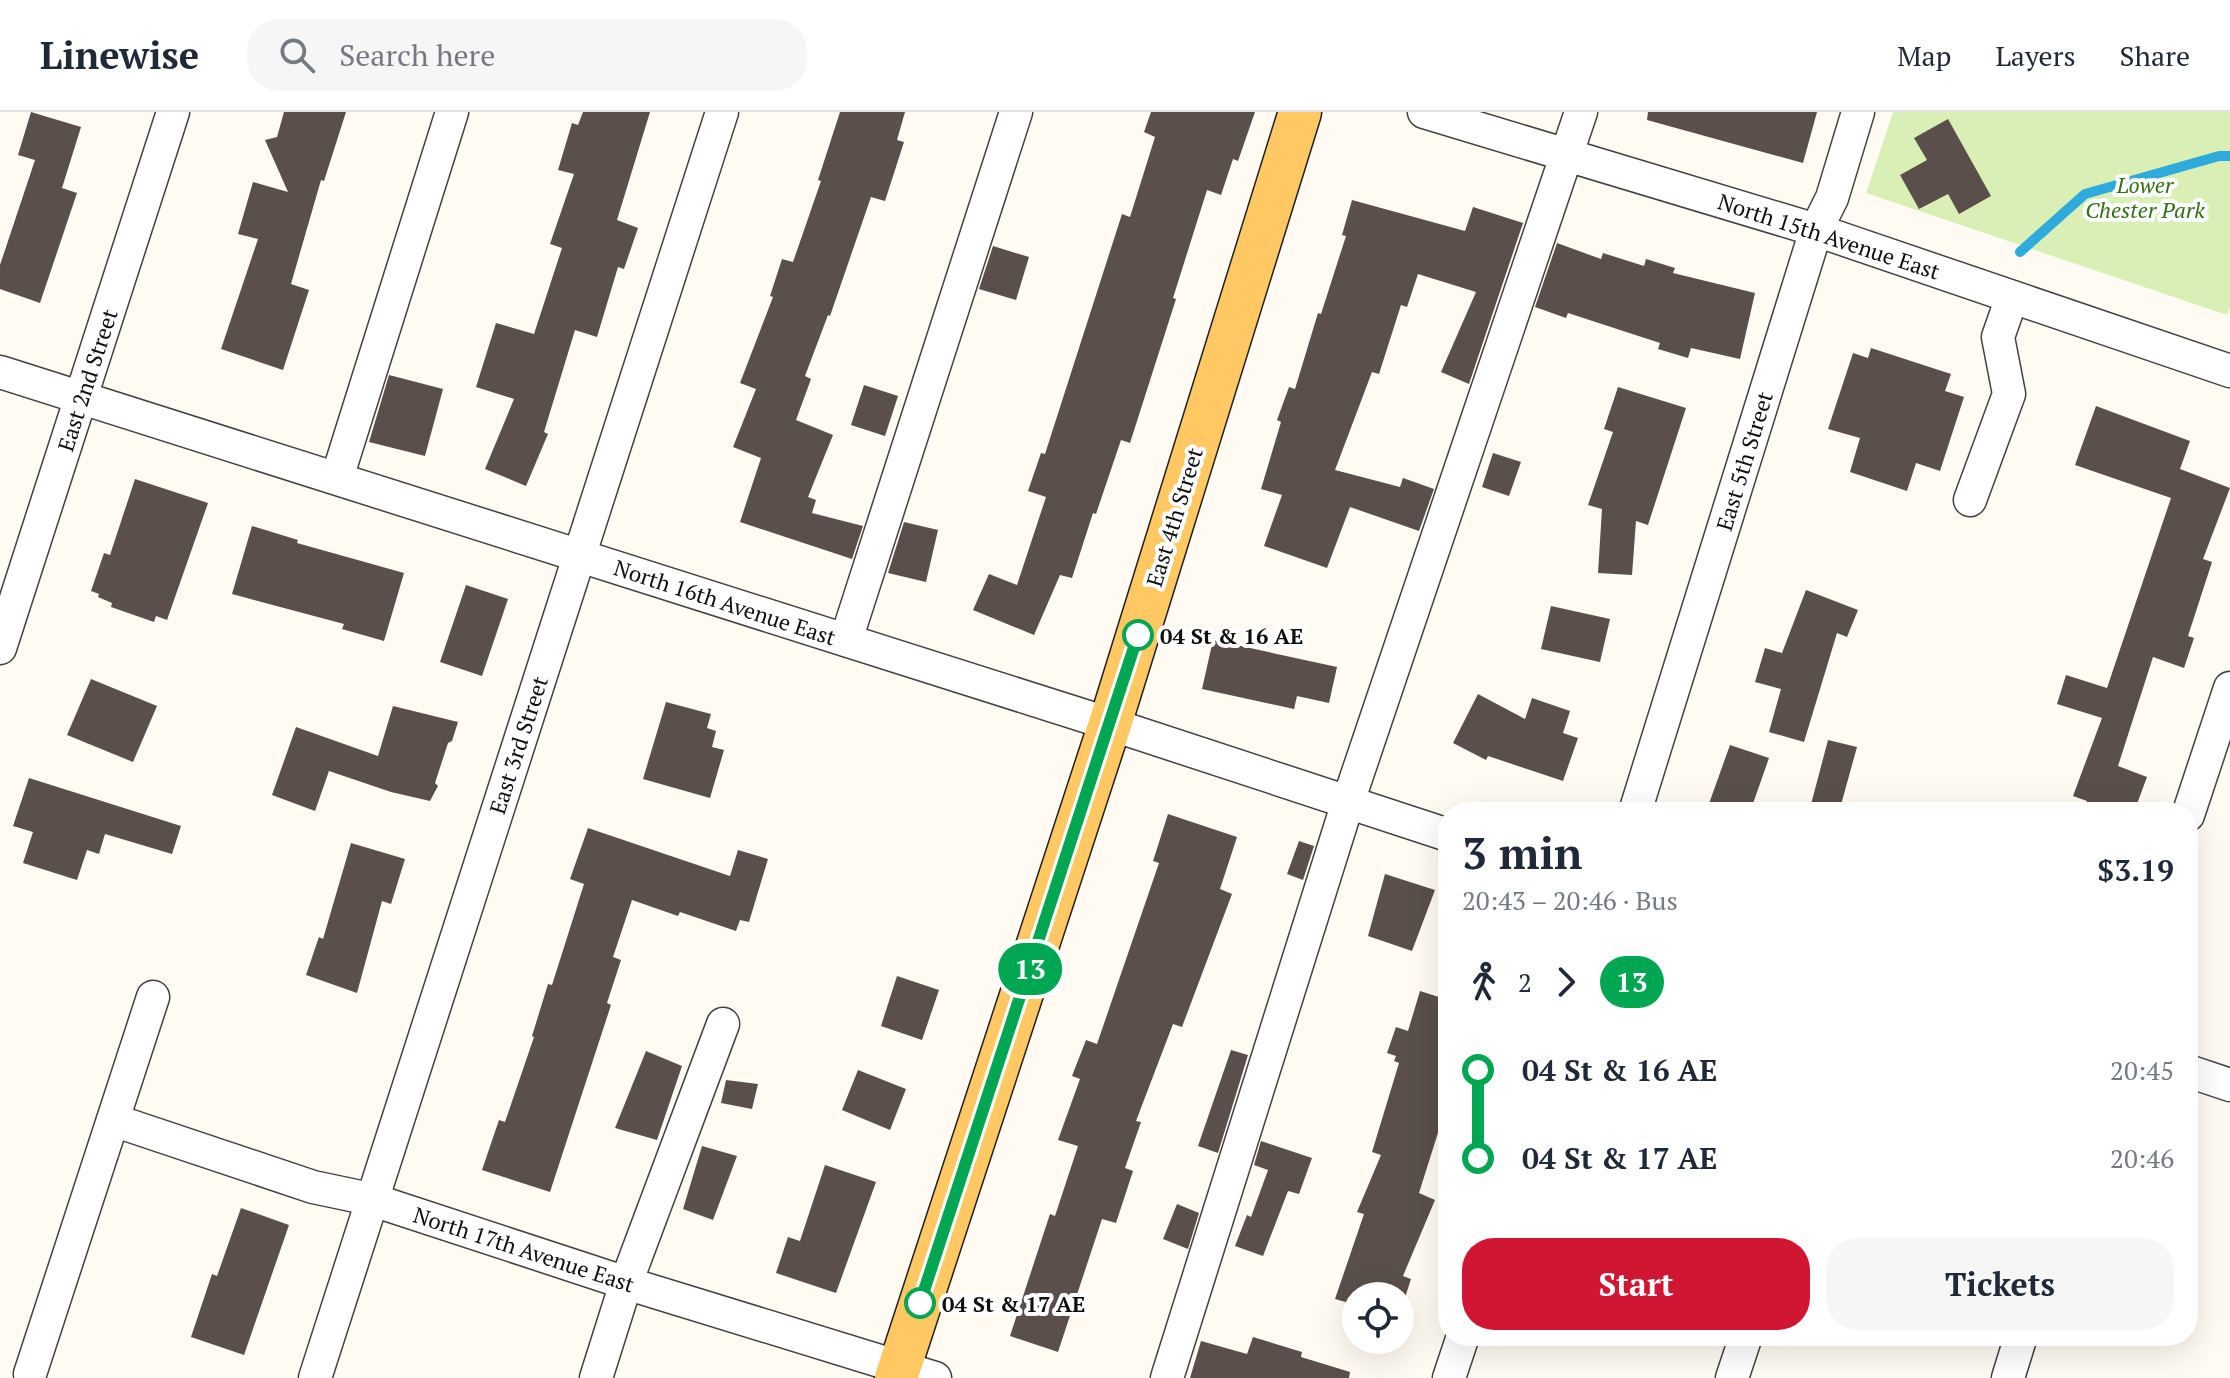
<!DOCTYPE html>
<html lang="en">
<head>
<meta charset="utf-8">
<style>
  :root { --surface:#fff; --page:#f6f6f7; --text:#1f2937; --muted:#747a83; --line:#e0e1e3; --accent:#d11634 }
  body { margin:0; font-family:"PT Serif",serif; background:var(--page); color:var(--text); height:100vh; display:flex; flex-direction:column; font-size:30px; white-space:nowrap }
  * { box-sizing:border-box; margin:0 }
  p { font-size:26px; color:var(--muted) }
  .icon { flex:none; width:44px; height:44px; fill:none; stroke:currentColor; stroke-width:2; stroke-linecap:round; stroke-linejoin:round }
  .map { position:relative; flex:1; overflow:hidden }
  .side { position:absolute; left:1438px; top:690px; width:760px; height:544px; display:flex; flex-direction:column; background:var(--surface); border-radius:32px; box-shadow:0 8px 32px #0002 }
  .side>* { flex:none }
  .badge { padding:0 16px; border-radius:26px; font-size:28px; line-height:52px }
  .fabs { position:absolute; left:1342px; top:1170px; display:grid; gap:16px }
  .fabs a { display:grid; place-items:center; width:72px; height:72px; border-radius:50%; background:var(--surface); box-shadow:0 8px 32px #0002; font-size:40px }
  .map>.badge { position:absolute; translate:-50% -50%; box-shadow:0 0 0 4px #fff }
  .legs { display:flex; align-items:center; gap:12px; height:88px; padding:0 24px; font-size:26px }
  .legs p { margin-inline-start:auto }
  .head { display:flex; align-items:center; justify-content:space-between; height:136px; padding:0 24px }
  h1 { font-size:44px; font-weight:700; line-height:60px }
  .action { display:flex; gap:16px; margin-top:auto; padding:16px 24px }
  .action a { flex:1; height:92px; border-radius:32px; background:var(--accent); color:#fff; font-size:32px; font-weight:700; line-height:92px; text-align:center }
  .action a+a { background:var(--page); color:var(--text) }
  ul { padding:0 24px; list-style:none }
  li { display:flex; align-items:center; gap:28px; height:88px; font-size:30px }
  li i { display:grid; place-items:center; width:12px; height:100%; margin:0 10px; background:currentColor }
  li i::after { content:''; width:20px; height:20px; margin:-10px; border:6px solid; border-radius:50%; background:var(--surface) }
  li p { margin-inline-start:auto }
  li:first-child i { background:linear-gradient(#0000 50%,currentColor 0) }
  li:last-child i { background:linear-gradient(currentColor 50%,#0000 0) }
  header { display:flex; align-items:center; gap:48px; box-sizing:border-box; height:112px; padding:0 40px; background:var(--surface); border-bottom:2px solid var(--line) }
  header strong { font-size:38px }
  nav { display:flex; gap:44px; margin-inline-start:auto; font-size:28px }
  .search { width:560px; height:72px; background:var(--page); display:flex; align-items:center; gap:20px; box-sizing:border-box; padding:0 28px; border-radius:32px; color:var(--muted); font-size:30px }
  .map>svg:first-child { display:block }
  .green { fill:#daefb6 }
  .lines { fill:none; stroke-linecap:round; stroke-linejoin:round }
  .stream { stroke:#2eaadd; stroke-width:10 }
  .building { fill:#5a4f4a }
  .minor-casing { stroke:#424242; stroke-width:35 }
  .major-casing { stroke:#202020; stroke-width:45 }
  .minor { stroke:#fff; stroke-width:32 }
  .major { stroke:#ffc862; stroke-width:42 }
  .line-1-casing { stroke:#fff; stroke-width:18 }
  .line-1 { stroke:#00a651; stroke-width:12 }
  .stop-1-dot { fill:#fff; stroke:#00a651; stroke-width:4 }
  .labels { text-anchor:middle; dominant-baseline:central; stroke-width:8; stroke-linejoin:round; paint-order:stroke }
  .park-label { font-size:22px; font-style:italic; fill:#337017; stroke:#fff }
  .street-label { font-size:22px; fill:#0f0f0f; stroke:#fff }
  .stop-label { font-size:22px; font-weight:bold; fill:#0f0f0f; stroke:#fff; text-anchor:start }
</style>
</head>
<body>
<header>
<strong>Linewise</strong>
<div class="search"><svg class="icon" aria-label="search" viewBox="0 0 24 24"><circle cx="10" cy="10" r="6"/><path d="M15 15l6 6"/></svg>Search here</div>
<nav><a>Map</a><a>Layers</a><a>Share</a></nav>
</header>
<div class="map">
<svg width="2230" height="1266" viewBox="0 0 2230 1266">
  <rect width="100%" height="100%" fill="#fffbf2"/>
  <polygon class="green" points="1893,0 2230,0 2230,195 2227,203 1866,81"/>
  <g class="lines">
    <polyline class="stream" points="2020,140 2085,82 2219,44 2230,44"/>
  </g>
  <g class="building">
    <polygon points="31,0 81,15 62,76 77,81 40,191 0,177 0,153 35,48 18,43"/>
    <polygon points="284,0 346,0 324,69 321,68 291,172 309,178 283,258 221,237 258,127 238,122 253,70 288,80 265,28 277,25"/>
    <polygon points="583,0 650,0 617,108 638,116 624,157 618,155 597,225 575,218 544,320 548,322 526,374 485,357 514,287 476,275 496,211 534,222 562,136 550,132 574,62 558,58 572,11 578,13"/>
    <polygon points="840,0 905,0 897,28 904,30 885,89 871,85 830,204 828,203 805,264 811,267 796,308 833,323 808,385 816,388 812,401 863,414 852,447 740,410 761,346 733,335 756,277 740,271 773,185 770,184 782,147 793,150 821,69 818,68"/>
    <polygon points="1151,0 1255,0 1238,49 1233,47 1221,83 1207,78 1173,186 1176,187 1130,331 1121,328 1096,402 1093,401 1072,466 1060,463 1034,523 973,498 989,462 1017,473 1046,385 1028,379 1041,341 1045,342 1122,102 1130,105 1155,25 1144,20"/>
    <polygon points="1648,0 1817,0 1803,51 1647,8"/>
    <polygon points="1948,7 1991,84 1959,102 1948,82 1919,97 1900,63 1927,48 1914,26"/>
    <polygon points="1352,88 1465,119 1473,95 1523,111 1469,272 1441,260 1476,180 1418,162 1407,195 1401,193 1379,262 1372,260 1335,358 1400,375 1403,366 1434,377 1419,419 1350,395 1327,456 1264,434 1282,383 1261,377 1281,310 1277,308 1289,275 1295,277 1318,201 1321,202 1346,124 1342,123"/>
    <polygon points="1557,131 1601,147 1603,141 1644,154 1646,147 1675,156 1673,161 1755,181 1740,247 1691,236 1688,246 1658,237 1660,231 1568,201 1566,206 1535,195"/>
    <polygon points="993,134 1029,145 1016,188 979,177"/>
    <polygon points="1871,236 1951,262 1945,279 1964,285 1940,359 1916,351 1907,379 1850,360 1860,326 1828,317 1853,241 1868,246"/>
    <polygon points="389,263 443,277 425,344 369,330"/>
    <polygon points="864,273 898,284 885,324 851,313"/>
    <polygon points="1618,275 1686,296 1648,413 1636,409 1632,463 1598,461 1602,397 1588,393 1613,320 1604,317"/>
    <polygon points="2096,294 2190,329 2180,357 2230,376 2203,447 2212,450 2188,524 2194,526 2184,556 2153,545 2118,654 2147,665 2134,700 2083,700 2087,689 2073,684 2102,606 2057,592 2066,563 2107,576 2171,386 2075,353"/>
    <polygon points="1493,341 1521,350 1509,384 1482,375"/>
    <polygon points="135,367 208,391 167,508 156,504 154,510 111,495 112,491 98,485 99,482 91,479 104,441 110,443"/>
    <polygon points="904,410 938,418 926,470 888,461"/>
    <polygon points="252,414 298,428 297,431 404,461 384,529 342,517 344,512 232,482"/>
    <polygon points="466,473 508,487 482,564 440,550"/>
    <polygon points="1806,478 1858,498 1847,525 1837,521 1804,630 1769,620 1781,577 1755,570 1765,536 1782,541"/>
    <polygon points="1551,494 1610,507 1600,550 1541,537"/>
    <polygon points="1213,528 1337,555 1329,591 1297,584 1294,597 1202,577"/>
    <polygon points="91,567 157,594 133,650 67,623"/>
    <polygon points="1478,582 1525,607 1532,586 1570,599 1563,621 1578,626 1563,669 1488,644 1486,648 1453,631"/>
    <polygon points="666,590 711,602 707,616 716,619 712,635 724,638 710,686 643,667"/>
    <polygon points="393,594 458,610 452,629 448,631 435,671 438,674 430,689 391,680 329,659 315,699 272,683 296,615 378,644"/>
    <polygon points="1828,628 1857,635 1839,700 1809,700"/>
    <polygon points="1730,633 1769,646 1750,700 1706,700"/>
    <polygon points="29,666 181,714 172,742 105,722 99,742 87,738 77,768 23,751 33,720 13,714"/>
    <polygon points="1168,702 1237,725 1220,777 1232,782 1182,915 1173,912 1136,1009 1141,1010 1125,1056 1133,1059 1116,1111 1102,1107 1058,1240 1010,1224 1050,1102 1055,1104 1078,1034 1058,1028 1080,967 1072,964 1086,928 1097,932 1159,751 1153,749"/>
    <polygon points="588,716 730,764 738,738 768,747 749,810 740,808 736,819 680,800 678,804 632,788 613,845 621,848 607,891 611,893 550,1080 482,1058 499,1008 505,1010 534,925 532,924 548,872 552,873 584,772 570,767"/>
    <polygon points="1299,729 1314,734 1303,768 1287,762"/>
    <polygon points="351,731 405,747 391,792 382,789 357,881 306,863 319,825 323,827"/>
    <polygon points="1385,762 1435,778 1412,839 1368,824"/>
    <polygon points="897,864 939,878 922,928 881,914"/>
    <polygon points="1420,879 1448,888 1448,989 1419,1081 1435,1088 1403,1164 1411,1167 1400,1201 1400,1184 1356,1184 1356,1193 1335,1187 1364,1102 1357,1100 1381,1043 1372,1040 1399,951 1394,949 1396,944 1387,941 1396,915 1408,919"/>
    <polygon points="1231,938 1248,943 1218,1041 1198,1034"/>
    <polygon points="646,939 682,954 657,1028 615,1016"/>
    <polygon points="858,958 906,977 890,1018 842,998"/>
    <polygon points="726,968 758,972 752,997 721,991"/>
    <polygon points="1261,1029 1312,1046 1299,1082 1288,1079 1263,1144 1235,1134 1247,1103 1251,1105 1268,1058 1254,1053"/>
    <polygon points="702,1034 737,1044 713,1108 683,1097"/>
    <polygon points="825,1053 876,1070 836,1181 776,1161 788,1125 800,1129"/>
    <polygon points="1177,1092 1199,1101 1188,1137 1163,1127"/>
    <polygon points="241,1096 289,1113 244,1243 191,1225 212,1162 217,1164"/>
    <polygon points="1253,1225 1302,1240 1301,1245 1350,1260 1349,1266 1190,1266 1201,1229 1247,1242"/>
  </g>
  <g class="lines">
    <g class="minor-casing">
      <g id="minor">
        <polyline points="1424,0 1816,118 2230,259"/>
        <polyline points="0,260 1110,612 1448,723"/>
        <polyline points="337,366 452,0"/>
        <polyline points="1970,388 2009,282 1998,225 2012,185"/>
        <polyline points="846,528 1016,0"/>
        <polyline points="0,536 173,0"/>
        <polyline points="1635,700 1816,118 1832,86 1858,0"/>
        <polyline points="2188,703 2230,576"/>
        <polyline points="2188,959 2230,973"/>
        <polyline points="113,1008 313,1075 370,1087 626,1171 935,1266"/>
        <polyline points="30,1262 153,885"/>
        <polyline points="315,1266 722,0"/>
        <polyline points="596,1266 626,1171 723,912"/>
        <polyline points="1167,1266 1348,690 1581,0"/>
        <polyline points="1449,1266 1463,1224"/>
        <polyline points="1732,1266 1746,1224"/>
        <polyline points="2008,1266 2021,1224"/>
      </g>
    </g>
    <g class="major-casing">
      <polyline id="major" points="896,1266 1110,612 1300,0"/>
    </g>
    <use href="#minor" class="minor"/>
    <use href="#major" class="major"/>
  </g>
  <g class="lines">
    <g class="line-1-casing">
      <polyline id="line-1" points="920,1191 1138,523"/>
    </g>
    <use href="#line-1" class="line-1"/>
  </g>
  <g class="stop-1-dot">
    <circle cx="1138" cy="523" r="14"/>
    <circle cx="920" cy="1191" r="14"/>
  </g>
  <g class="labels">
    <g class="park-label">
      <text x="2145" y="72">Lower<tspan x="2145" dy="25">Chester Park</tspan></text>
    </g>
    <g class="street-label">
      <text transform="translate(1829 124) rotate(18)">North 15th Avenue East</text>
      <text transform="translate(87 268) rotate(-72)">East 2nd Street</text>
      <text transform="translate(1744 349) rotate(-73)">East 5th Street</text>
      <text transform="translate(1174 405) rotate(-73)">East 4th Street</text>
      <text transform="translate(725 490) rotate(18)">North 16th Avenue East</text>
      <text transform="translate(518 633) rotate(-72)">East 3rd Street</text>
      <text transform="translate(524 1137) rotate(18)">North 17th Avenue East</text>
    </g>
    <g class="stop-label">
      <text x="1160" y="523">04 St &amp; 16 AE</text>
      <text x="942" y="1191">04 St &amp; 17 AE</text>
    </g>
  </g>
</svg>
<div class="fabs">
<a><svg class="icon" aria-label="locate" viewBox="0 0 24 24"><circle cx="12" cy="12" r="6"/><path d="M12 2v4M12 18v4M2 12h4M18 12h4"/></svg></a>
</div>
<b class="badge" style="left:1030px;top:857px;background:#00a651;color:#fff">13</b>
<section class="side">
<div class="head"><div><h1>3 min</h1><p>20:43 – 20:46 · Bus</p></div><b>$3.19</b></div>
<div class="legs"><svg class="icon" aria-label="walk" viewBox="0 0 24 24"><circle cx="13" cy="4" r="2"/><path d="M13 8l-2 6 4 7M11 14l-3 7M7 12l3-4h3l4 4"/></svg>2<svg class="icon" aria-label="forward" viewBox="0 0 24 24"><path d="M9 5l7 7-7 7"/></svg><b class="badge" style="background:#00a651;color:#fff">13</b></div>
<ul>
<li><i style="color:#00a651"></i><b>04 St &amp; 16 AE</b><p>20:45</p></li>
<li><i style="color:#00a651"></i><b>04 St &amp; 17 AE</b><p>20:46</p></li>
</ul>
<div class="action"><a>Start</a><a>Tickets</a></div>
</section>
</div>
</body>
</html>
